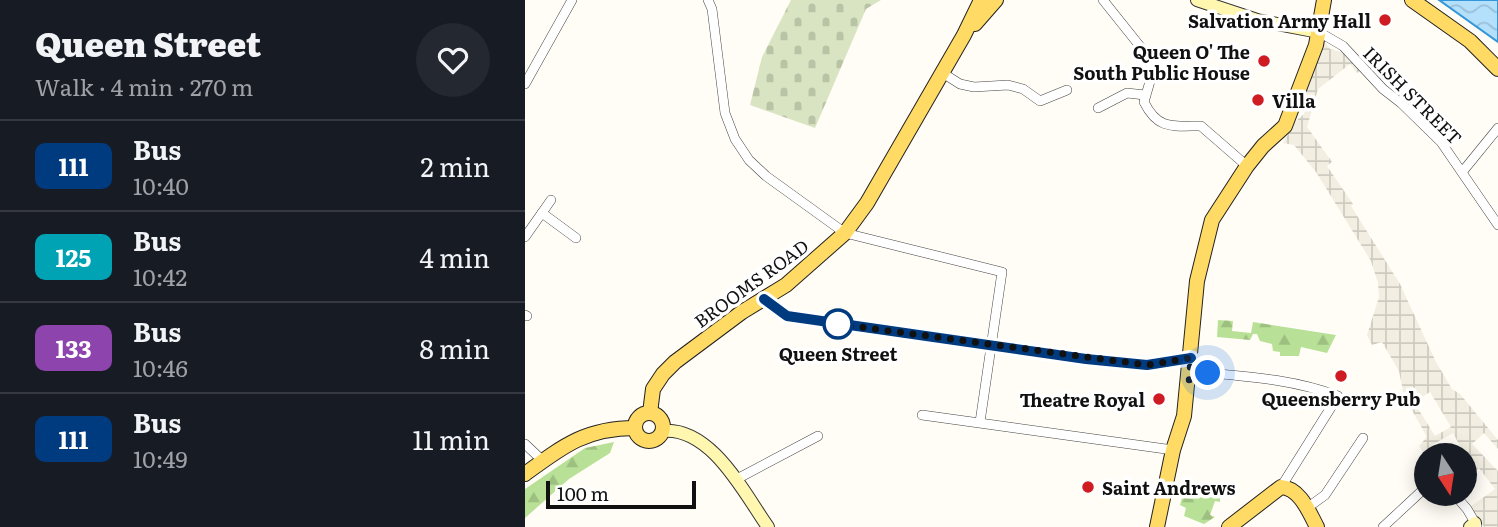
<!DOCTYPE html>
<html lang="en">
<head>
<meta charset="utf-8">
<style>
  :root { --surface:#171b24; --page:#242831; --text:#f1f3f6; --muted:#9ea1a6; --line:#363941 }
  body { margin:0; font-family:Literata,serif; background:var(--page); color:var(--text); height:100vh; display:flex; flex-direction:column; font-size:26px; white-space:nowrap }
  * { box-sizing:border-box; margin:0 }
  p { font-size:23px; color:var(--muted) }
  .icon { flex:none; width:38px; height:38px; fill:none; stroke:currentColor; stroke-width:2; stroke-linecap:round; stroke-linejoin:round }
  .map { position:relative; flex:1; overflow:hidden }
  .drawer { display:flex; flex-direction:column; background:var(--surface); width:525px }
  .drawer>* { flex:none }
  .badge { padding:0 14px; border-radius:10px; font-size:24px; line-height:46px }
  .needle { width:46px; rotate:168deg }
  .buttons { position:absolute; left:889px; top:443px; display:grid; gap:14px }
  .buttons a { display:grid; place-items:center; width:63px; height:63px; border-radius:50%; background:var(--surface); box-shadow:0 4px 18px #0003; font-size:35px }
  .scale { position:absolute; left:21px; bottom:18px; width:150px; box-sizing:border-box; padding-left:7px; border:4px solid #111; border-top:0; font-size:19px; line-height:24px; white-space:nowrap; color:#111; -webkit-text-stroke:5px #fff; paint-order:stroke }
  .you { position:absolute; width:35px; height:35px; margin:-18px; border:5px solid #fff; border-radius:50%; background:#1a73e8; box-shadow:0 0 0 10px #1a73e833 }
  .map>.badge { position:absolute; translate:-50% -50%; box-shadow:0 0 0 4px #fff }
  .round { display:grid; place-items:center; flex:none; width:74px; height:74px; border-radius:37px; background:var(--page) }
  .head { display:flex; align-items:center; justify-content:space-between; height:119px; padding:0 35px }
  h1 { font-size:33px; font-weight:800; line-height:52px }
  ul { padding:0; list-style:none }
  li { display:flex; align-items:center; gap:21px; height:91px; padding:0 35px; border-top:2px solid var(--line) }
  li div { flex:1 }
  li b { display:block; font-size:26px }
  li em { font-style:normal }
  li .badge { min-width:77px; font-weight:700; text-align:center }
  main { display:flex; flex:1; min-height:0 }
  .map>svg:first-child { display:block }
  .forest { fill:url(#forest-firs) }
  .cemetery { fill:url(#cemetery-stones) }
  .plaza { fill:url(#plaza-grid); fill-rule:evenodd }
  .water { fill:url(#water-waves); stroke:#3597d9; stroke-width:2 }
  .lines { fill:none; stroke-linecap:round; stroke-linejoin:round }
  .street-casing { stroke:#444; stroke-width:10 }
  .secondary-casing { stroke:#333; stroke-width:14 }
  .primary-casing { stroke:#222; stroke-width:16 }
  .street { stroke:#fff; stroke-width:9 }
  .secondary { stroke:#fff7b0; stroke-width:12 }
  .primary { stroke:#ffda65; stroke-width:14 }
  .line-casing { stroke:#fff; stroke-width:16 }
  .line { stroke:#003b80; stroke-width:10 }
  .walk { stroke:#111; stroke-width:7; stroke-dasharray:0 12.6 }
  .poi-dot { fill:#cf1b22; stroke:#fff; stroke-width:2.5 }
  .stop-dot { fill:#fff; stroke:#003b80; stroke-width:3.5 }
  .labels { text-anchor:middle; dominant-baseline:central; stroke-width:7; stroke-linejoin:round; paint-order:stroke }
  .poi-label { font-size:18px; font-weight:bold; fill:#111; stroke:#fff; text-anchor:end }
  .street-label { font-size:18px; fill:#111; stroke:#fff }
  .stop-label { font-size:18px; font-weight:bold; fill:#111; stroke:#fff }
</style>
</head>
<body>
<main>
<section class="drawer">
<div class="head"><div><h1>Queen Street</h1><p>Walk · 4 min · 270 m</p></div><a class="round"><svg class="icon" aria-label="heart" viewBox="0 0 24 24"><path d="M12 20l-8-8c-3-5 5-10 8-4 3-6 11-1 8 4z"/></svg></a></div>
<ul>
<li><span class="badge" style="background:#003b80;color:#fff">111</span><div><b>Bus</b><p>10:40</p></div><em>2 min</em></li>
<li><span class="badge" style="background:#00a3b4;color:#fff">125</span><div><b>Bus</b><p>10:42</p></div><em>4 min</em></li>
<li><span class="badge" style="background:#8e44ad;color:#fff">133</span><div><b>Bus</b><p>10:46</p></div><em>8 min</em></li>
<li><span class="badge" style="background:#003b80;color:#fff">111</span><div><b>Bus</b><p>10:49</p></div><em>11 min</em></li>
</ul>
</section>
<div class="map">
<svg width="973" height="527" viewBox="0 0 973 527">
  <defs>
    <pattern id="forest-firs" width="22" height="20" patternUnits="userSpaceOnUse" patternTransform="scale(1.75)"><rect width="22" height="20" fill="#b8e197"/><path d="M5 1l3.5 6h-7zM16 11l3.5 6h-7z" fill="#9dc081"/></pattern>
    <pattern id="cemetery-stones" width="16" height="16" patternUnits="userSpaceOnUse" patternTransform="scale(1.75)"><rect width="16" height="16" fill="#d9e5c2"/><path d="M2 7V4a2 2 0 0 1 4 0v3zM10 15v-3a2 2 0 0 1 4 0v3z" fill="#b9c3a6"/></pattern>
    <pattern id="plaza-grid" width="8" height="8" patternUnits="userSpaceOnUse" patternTransform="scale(1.75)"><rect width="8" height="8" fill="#f2eee1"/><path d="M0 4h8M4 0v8" fill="none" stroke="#cecbc0"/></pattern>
    <pattern id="water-waves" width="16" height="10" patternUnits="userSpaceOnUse" patternTransform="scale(1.75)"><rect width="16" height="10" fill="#b4e0fb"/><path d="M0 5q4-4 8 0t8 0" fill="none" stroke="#9abfd6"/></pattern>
  </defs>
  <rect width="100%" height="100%" fill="#fffdf5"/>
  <g class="forest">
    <polygon points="693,320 708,321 707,331 726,333 728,322 811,335 802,353 776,347 774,356 755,356 755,352 748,351 747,344 735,341 732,334 728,334 725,340 692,337"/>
    <polygon points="89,442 85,453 44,479 0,518 0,489 60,448"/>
    <polygon points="676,485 694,487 693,494 695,495 695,502 690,501 685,515 690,517 679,524 659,516 661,508 655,505 659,491 674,495"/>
  </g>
  <polygon class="cemetery" points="266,0 356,0 341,9 290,128 225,105 237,57"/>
  <path class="plaza" d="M796,41h3l6,8 15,4 15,18 -3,2 -7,-9 -32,25 -11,38 25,35 -5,4 26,38 -2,2 49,78 36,78 16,27 8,5 38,46v9l-14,-16 -12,11 26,27v56h-14l-14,-20 25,-18 -16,-21 -5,4 -21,-39 -21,12 6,10 -12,1 -7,-10 8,-9 -23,-41 -5,-25 -17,-29 -10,3 -5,-10 12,-38 -1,-14 -7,-22 -55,-89 -22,-27 -11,-2 13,-22 8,-7 3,-10 -11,7zM905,392l21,35 -16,9 -21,-34z"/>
  <polygon class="water" points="914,0 973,0 973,42"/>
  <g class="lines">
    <g class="street-casing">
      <g id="street">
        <polyline points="183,0 187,9 200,113 210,139 224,160 241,176 320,233 477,272 455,422"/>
        <path d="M578,0l44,55 6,16 -9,31c14,28 28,24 57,24l46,40"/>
        <polyline points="794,32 818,46 858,89 876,103 916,142 973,225"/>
        <polyline points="416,72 435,84 449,87 483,85 498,89 515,101 542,90"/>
        <polyline points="0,84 47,0"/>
        <polyline points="573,108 602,93 620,95"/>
        <polyline points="938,171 973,128"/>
        <polyline points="17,213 51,238"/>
        <polyline points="0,237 26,200"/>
        <polyline points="239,299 262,316 561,359 622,365 666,358"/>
        <polyline points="0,315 2,316"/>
        <path d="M664,383l12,-9 7,-1c45,4 87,7 130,23l-57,91"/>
        <polyline points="397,415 648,450"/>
        <polyline points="0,444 18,461"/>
        <polyline points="210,480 293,436"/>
        <polyline points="929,494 942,509 952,526"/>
        <polyline points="782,508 800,495 838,438"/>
        <polyline points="858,527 901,487"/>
      </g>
    </g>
    <g class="secondary-casing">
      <g id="secondary">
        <polyline points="672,0 732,20 794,32"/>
        <path d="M137,431c49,-5 82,62 106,96"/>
        <polyline points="945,527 950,523"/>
      </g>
    </g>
    <g class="primary-casing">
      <g id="primary">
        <polyline points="887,0 945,41 973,69"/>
        <polyline points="450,24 471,0"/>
        <polyline points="125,413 128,389 138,374 150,362 217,312 261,285 320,233 342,203 439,35 456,0"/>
        <circle cx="124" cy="427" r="14"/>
        <path d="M0,474c38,-28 61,-46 110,-46"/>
        <polyline points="632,527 648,450 659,416 672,281 687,220 722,166 738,146 760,126 791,45 799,0"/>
        <path d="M704,527l52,-40c19,1 28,25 36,40"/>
      </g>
    </g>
    <use href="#street" class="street"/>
    <use href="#secondary" class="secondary"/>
    <use href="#primary" class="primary"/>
  </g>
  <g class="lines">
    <g class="line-casing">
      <polyline id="line" points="239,299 262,316 561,359 622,365 666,358"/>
    </g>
    <use href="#line" class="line"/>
    <polyline class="walk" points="313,324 622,365 666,358 664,383 676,374 683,373"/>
  </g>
  <g class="poi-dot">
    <circle cx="860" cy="20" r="7"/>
    <circle cx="739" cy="61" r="7"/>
    <circle cx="733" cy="100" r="7"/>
    <circle cx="816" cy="376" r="7"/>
    <circle cx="634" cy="399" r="7"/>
    <circle cx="563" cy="487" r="7"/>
  </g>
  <circle class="stop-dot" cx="313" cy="324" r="14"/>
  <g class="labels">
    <g class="poi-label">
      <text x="846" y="20">Salvation Army Hall</text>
      <text x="725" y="51">Queen O' The<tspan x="725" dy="21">South Public House</tspan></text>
      <text x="747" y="100" text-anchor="start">Villa</text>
      <text x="816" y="398" text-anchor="middle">Queensberry Pub</text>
      <text x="620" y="399">Theatre Royal</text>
      <text x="577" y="487" text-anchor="start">Saint Andrews</text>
    </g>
    <g class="street-label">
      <text transform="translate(888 95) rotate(45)">IRISH STREET</text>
      <text transform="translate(226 283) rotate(-36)">BROOMS ROAD</text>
    </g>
    <g class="stop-label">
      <text x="313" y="353">Queen Street</text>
    </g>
  </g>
</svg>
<div class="buttons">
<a><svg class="needle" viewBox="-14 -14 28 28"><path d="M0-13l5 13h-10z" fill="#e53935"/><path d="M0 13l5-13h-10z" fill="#9ea1a6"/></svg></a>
</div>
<div class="scale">100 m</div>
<div class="you" style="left:683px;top:373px"></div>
</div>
</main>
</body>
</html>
